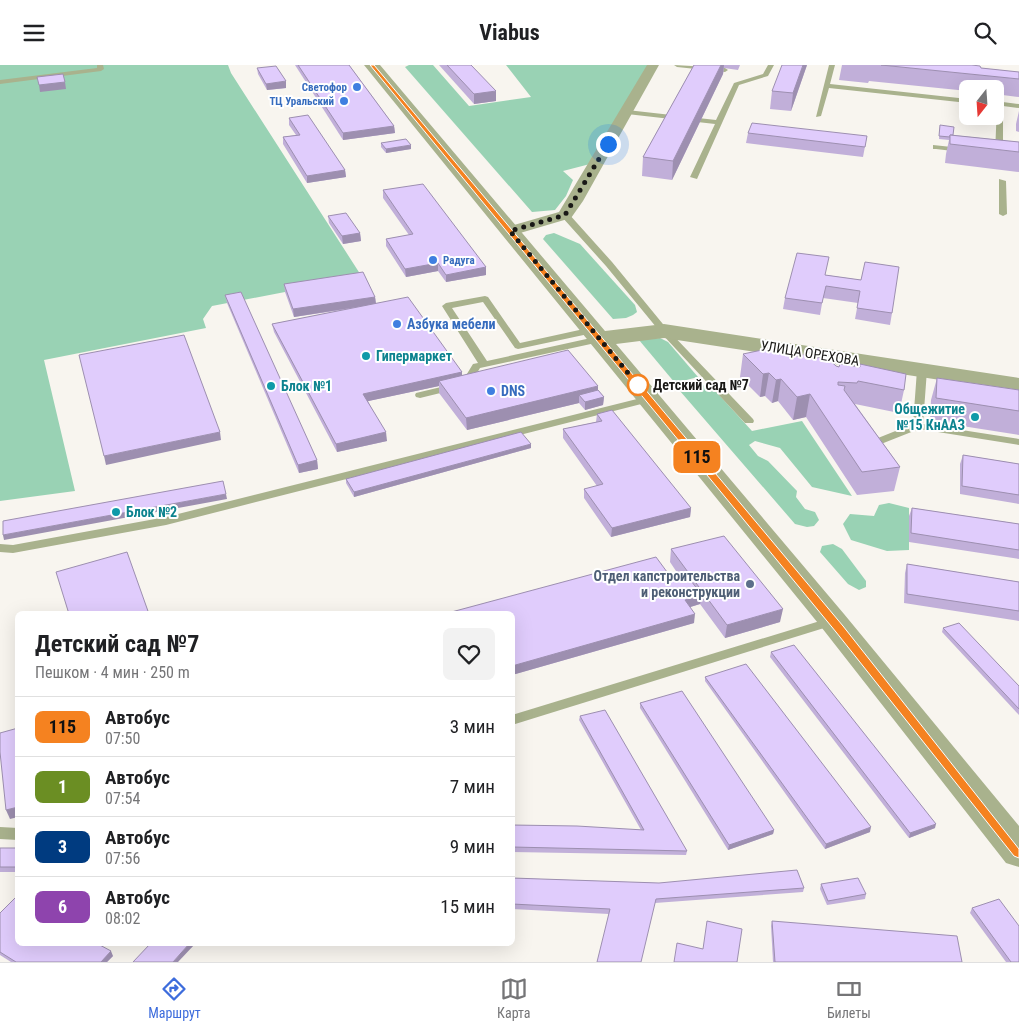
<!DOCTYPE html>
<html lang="ru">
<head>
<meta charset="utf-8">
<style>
  :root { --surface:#fff; --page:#f2f2f2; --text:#202124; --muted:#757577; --line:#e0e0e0; --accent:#3d6cdc }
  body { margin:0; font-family:"Roboto Condensed",sans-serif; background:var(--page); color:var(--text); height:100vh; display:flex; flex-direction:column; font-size:19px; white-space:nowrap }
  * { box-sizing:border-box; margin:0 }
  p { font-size:16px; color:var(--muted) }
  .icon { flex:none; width:28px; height:28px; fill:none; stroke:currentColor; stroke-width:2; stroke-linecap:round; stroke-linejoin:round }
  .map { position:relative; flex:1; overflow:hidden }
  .panel { position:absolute; left:15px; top:546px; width:500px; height:335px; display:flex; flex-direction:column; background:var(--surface); border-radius:8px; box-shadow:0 5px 20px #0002 }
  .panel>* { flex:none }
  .badge { padding:0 10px; border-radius:8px; font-size:18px; line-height:32px }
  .needle { width:32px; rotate:197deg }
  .controls { position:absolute; left:959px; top:15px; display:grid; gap:10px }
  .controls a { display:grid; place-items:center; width:45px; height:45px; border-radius:8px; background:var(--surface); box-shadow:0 5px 20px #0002; font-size:25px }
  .you { position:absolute; width:25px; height:25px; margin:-12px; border:4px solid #fff; border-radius:50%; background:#1a73e8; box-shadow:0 0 0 8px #1a73e833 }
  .map>.badge { position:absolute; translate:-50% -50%; box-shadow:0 0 0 2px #fff }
  .round { display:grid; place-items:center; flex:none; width:52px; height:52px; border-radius:8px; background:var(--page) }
  .headline { display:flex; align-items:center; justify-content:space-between; height:85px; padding:0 20px }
  h1 { font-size:24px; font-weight:700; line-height:38px }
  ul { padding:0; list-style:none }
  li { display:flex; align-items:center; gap:15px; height:60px; padding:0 20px; border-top:1px solid var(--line) }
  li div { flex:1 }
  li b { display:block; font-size:19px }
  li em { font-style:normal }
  li .badge { min-width:55px; font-weight:700; text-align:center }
  header { display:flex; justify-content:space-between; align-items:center; height:65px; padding:0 20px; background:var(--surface); font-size:22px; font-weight:700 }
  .menu { display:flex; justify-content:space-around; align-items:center; height:70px; border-top:1px solid var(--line); background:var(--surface); font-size:14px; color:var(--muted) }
  .menu a { display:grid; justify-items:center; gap:2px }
  .menu .current { color:var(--accent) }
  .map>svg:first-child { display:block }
  .green { fill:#99d2b4 }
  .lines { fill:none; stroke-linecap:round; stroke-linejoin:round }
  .service { fill:#a9b28d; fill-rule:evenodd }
  .minor { fill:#a9b28d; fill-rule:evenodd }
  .tertiary { fill:#a9b28d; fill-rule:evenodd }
  .wall { fill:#c1afd9 }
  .shaded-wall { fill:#9d8fb0 }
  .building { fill:#e0ccfc; stroke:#9d8fb0 }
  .line { fill:#f58220; stroke:#fff }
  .walk { stroke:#191816; stroke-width:5; stroke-dasharray:0 9 }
  .shop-dot { fill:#3f7fe0; stroke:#fff; stroke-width:2 }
  .culture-dot { fill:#0f9aa8; stroke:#fff; stroke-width:2 }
  .stop-dot { fill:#fff; stroke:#f58220; stroke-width:2.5 }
  .service-dot { fill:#5c6f8a; stroke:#fff; stroke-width:2 }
  .labels { text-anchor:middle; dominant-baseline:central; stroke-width:4; stroke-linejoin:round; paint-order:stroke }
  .far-shop-label { font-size:11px; font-weight:bold; fill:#366cbe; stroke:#fff; text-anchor:end }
  .shop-label { font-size:14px; font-weight:bold; fill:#366cbe; stroke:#fff; text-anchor:start }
  .street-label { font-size:14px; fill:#191816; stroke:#fff }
  .culture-label { font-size:14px; font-weight:bold; fill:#0d838f; stroke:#fff; text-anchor:start }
  .stop-label { font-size:14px; font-weight:bold; fill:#191816; stroke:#fff; text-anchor:start }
  .service-label { font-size:14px; font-weight:bold; fill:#4e5e75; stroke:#fff; text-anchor:end }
</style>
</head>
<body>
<header><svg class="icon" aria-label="menu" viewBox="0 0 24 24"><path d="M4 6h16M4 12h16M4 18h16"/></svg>Viabus<svg class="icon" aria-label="search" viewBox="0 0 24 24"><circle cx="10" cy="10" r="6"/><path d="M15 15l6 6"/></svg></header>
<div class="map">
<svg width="1019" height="897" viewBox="0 0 1019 897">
  <rect width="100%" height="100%" fill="#f8f5ef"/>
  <g class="green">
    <polygon points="0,0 228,0 231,8 364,215 285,227 212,241 203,254 206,263 44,295 75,426 0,436"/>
    <polygon points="409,0 433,0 469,41 531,32 506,0 650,0 590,99 563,106 573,115 566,131 555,145 532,147 405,2"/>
    <polygon points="554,168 580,179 635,240 637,247 633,250 626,253 613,254 543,174 546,170"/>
    <polygon points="660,273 668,277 698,312 675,318 639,275"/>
    <polygon points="709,319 752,366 802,356 852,431 812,422 780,383 755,376 749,380 758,391 768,396 797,426 796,432 805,444 815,447 819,455 814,461 807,462 795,459 680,326"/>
    <polygon points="889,438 909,443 909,485 887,486 851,475 843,459 850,449 874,451 879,440"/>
    <polygon points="833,479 842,484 866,516 866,522 859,525 848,519 820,487 822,481"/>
  </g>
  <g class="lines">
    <g class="service">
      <polygon points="97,0 103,0 104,4 101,6 0,19 0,15 97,3"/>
      <polygon points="674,0 725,3 728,5 725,7 677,2"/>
      <polygon points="768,0 774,0 768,11 739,20 697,114 690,112 715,59 627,49 624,47 627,45 716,55 734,18 763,9"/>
      <polygon points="829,0 835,0 830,19 968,34 968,38 829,23 821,51 816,52"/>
      <polygon points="995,36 1019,39 1019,43 1003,41 1003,89 999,91 995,89 997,40 995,40"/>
      <polygon points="933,80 961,83 965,85 961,87 936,84 933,84"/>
      <polygon points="999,114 1006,116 1007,149 1003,151 999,149"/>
      <polygon points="562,148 568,148 612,197 667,264 753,354 754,356 753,358 745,358 661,268 606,201 562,152"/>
      <polygon points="485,231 488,232 520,278 593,262 598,265 593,268 518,284 515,283 483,237 452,243 487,296 600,271 605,274 600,277 480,303 469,321 420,333 416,332 415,330 416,328 462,317 473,299 478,298 442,241 446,238"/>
      <polygon points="922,302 927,305 923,359 1019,374 1019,380 919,364 881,379 873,379 872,377 873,375 913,359 917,305"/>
      <polygon points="649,331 654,334 653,336 166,460 13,488 0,487 0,479 13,480 166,452"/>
      <polygon points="833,552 837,553 839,556 837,559 512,660 512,650"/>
      <polygon points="0,762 18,763 18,775 0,774"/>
    </g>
    <polygon class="minor" points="647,0 659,0 583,136 571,153 510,171 504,169 502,166 504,163 559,147"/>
    <polygon class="tertiary" points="364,0 380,0 605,266 664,259 1019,313 1019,327 664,273 616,279 844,549 1019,761 1019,802 1006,798 822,563"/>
  </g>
  <g class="wall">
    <polygon points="295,0 349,0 394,61 395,68 343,75"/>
    <polygon points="439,0 471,0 496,36 474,39"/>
    <polygon points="694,0 740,0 738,5 724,3 723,9 672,115 642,111 643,92"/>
    <polygon points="807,0 791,46 770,44 772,26"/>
    <polygon points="842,0 972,0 981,3 1019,7 1019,32 995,29 995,24 968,24 968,26 869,16 868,18 839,15"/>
    <polygon points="257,3 286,23 267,25 258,9"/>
    <polygon points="1019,46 1019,67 1016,66 1016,59"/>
    <polygon points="289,53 345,105 346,112 307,118 283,79 283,72 296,70 289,60"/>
    <polygon points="940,60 953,70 1019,77 1019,107 945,98 946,89 949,75 939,74"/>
    <polygon points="748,68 867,71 863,92 746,78"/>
    <polygon points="381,78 411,84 386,88 381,82"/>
    <polygon points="383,125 486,202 486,210 446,217 438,206 406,212 386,181 386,174 409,170 383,133"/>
    <polygon points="328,151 360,168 361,176 343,179 329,158"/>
    <polygon points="826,210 861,215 892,248 890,260 855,254 858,238 823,233 820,250 783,244 785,233"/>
    <polygon points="284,219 375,232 376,239 462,307 462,310 598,325 604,332 603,340 585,345 579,338 467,365 439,328 439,321 368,336 387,376 337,387 274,267 272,259 355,243 294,252 285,227"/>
    <polygon points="225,230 317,395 318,404 299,408 227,238"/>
    <polygon points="743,289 793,292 817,293 836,301 904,325 899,348 855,339 900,402 894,426 857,430 806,352 793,355 778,336 772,338 765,331 760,332 740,312"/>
    <polygon points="937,313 1019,325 1019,370 930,356 931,335"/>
    <polygon points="597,349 691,443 690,452 611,472 584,433 584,424 597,421 563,373 563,364 596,357"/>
    <polygon points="531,379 531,383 354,432 346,418 346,414"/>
    <polygon points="963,390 1019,399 1019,439 960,429 960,399"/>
    <polygon points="912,443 1019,459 1019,494 909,477 909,451"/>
    <polygon points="671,484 780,557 725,573 700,539 690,542 694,558 512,610 512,549 678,509 670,497"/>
    <polygon points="907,499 1019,517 1019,556 904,538 905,508"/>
    <polygon points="943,563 1019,621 1019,650 942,567"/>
    <polygon points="771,587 935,763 909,773 770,592"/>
    <polygon points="705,612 870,767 825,784 705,616"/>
    <polygon points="640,638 774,765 773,769 728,785 640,643"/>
    <polygon points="580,651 687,786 686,790 512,787 512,760 641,765 579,655"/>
    <rect x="0" y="783" width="18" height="24"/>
    <polygon points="512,813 804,823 803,827 655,838 609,849 512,844"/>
    <polygon points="821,819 866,829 865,834 827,840 820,824"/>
    <polygon points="972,843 1019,897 1006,897 970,848"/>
    <polygon points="0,848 113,891 107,897 11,897 0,890"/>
    <polygon points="772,856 962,897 773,897 771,861"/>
  </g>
  <g class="shaded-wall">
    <polygon points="721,0 724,0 723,9 672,115 673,96"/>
    <polygon points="803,0 807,0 791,46 793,28"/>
    <polygon points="286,16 286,23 267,25 266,19"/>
    <polygon points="65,17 66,24 40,27 39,20"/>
    <polygon points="496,26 496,36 474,39 474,29"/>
    <polygon points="394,61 395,68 343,75 343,68"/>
    <polygon points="411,80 411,84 386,88 386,84"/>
    <polygon points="345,105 346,112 307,118 307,111"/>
    <polygon points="360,168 361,176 343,179 342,171"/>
    <polygon points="438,198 438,206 406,212 405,204"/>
    <polygon points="486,202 486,210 446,217 446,210"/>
    <polygon points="375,232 376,239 294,252 293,244"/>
    <polygon points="462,307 462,315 439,316 439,321 364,337 363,329"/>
    <polygon points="769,308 765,331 760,332 763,309"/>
    <polygon points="781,314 778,336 772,338 776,315"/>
    <polygon points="598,321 598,333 604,332 603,340 585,345 585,337 579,330 579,338 467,365 466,353"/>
    <polygon points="810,329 806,352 793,355 797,332"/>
    <polygon points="220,367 221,375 106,400 104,391"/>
    <polygon points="386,367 387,376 337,387 336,379"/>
    <polygon points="531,379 531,383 354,432 354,427"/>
    <polygon points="317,395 318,404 299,408 298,400"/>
    <polygon points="226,429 227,434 4,475 3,470"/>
    <polygon points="691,443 690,452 611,472 612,463"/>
    <polygon points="702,530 700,539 684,544 685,535"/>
    <polygon points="783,544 780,557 725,573 727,560"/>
    <polygon points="695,549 694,558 512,610 512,601"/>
    <polygon points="18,742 18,752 10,754 6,745"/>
    <polygon points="936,759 935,763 909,773 910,768"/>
    <polygon points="871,762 870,767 825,784 826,779"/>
    <polygon points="774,765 773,769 728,785 729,780"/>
    <polygon points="189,879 195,879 178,897 173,897"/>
    <polygon points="111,886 113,891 107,897 101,897"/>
  </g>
  <g class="building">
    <polygon points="298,0 349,0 394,61 343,68"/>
    <polygon points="447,0 471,0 496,26 474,29"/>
    <polygon points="694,0 721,0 673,96 643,92"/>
    <polygon points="782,0 803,0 793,28 772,26"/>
    <polygon points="881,0 972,0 980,1 981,3 1019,7 1019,14"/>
    <polygon points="276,1 286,16 266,19 257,3"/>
    <polygon points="63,9 65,17 39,20 37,12"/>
    <polygon points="308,50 345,105 307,111 283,72 300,70 289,53"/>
    <polygon points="752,58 867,71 865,82 748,68"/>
    <polygon points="940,60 954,62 953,70 950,70 950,72 939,71"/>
    <polygon points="950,70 1019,77 1019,87 950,79"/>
    <polygon points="406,74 411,80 386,84 381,78"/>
    <polygon points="423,119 486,202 446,210 438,198 405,204 386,174 413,169 383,125"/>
    <polygon points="346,148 360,168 342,171 328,151"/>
    <polygon points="797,188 829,192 825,210 861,215 865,197 899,202 892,248 857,243 860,226 826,221 822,238 785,233"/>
    <polygon points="363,207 375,232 293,244 284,219"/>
    <polygon points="241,227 317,395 298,400 225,230"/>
    <polygon points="408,232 462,307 363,329 386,367 336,379 272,259"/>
    <polygon points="184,270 220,367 104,391 79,290"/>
    <polygon points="781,281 793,292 812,288 817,293 825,291 836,301 839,302 840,299 860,302 860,299 906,309 904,325 858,316 857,318 838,317 838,320 845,321 844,325 900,402 862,407 810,329 797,332 781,314 776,315 769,308 763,309 743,289"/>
    <polygon points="568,285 598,321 466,353 439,316"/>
    <polygon points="937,313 1019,325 1019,346 936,333"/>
    <polygon points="598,325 604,332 585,337 579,330"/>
    <polygon points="612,345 691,443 612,463 584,424 603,419 563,364 602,356 597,349"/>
    <polygon points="521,367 531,379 354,427 346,414"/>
    <polygon points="963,390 1019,399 1019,430 962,421"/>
    <polygon points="223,416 226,429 3,470 3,456"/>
    <polygon points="912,443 1019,459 1019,485 911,468"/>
    <polygon points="724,471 783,544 727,560 671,484"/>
    <polygon points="127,487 149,549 69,549 56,507"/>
    <polygon points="656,492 670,511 684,507 702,530 685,535 695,549 512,601 512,549 444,549"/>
    <polygon points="907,499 1019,517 1019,546 907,529"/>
    <polygon points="959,558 1019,621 1019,644 943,563"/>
    <polygon points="794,580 936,759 910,768 771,587"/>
    <polygon points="746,599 871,762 826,779 705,612"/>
    <polygon points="682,626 774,765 729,780 640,638"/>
    <polygon points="605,645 687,786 512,782 512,760 577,761 644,765 580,651"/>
    <polygon points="18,663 18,742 6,745 0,687 0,668"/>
    <rect x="0" y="783" width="18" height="19"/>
    <polygon points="797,805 804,823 656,834 641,897 597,897 610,844 512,839 512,813 659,818"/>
    <polygon points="858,813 866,829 828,836 821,819"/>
    <polygon points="16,832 18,833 18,879 98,879 111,886 101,897 16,897 0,887 0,848"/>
    <polygon points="999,834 1019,861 1019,897 1011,897 972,843"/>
    <polygon points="707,856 742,864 737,897 674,897 677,878 703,884"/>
    <polygon points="772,856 957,871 962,897 775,897"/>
    <polygon points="150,879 189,879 173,897 133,897"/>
  </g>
  <polygon class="line" points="370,0 374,0 843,561 1019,784 1019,793 1014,791 836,567"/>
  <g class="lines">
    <polyline class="walk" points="608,79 565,150 510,166 638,320"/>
  </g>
  <g class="shop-dot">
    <circle cx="357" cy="22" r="5"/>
    <circle cx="344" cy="36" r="5"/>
    <circle cx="433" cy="195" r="5"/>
    <circle cx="397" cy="259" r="5"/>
    <circle cx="491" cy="326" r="5"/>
  </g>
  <g class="culture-dot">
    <circle cx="366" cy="291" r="5"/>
    <circle cx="271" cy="321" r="5"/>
    <circle cx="975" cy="352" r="5"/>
    <circle cx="116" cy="447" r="5"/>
  </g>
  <circle class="stop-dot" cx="638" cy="320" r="10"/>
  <circle class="service-dot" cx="750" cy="519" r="5"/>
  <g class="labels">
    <g class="far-shop-label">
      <text x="347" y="22">Светофор</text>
      <text x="334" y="36">ТЦ Уральский</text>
      <text x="443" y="195" text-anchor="start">Радуга</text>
    </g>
    <g class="shop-label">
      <text x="407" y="259">Азбука мебели</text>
      <text x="501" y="326">DNS</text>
    </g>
    <g class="street-label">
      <text transform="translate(810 288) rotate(9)">УЛИЦА ОРЕХОВА</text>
    </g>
    <g class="culture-label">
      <text x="376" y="291">Гипермаркет</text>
      <text x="281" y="321">Блок №1</text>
      <text x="965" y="344" text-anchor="end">Общежитие<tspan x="965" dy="16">№15 КнААЗ</tspan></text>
      <text x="126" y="447">Блок №2</text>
    </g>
    <g class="stop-label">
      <text x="653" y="320">Детский сад №7</text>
    </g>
    <g class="service-label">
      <text x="740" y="511">Отдел капстроительства<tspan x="740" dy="16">и реконструкции</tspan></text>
    </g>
  </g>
</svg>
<div class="controls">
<a><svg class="needle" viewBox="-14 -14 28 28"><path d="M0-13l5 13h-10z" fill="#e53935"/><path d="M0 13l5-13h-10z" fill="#757577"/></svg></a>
</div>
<div class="you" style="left:608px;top:79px"></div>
<b class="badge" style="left:697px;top:392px;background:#f58220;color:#111">115</b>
<section class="panel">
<div class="headline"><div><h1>Детский сад №7</h1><p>Пешком · 4 мин · 250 m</p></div><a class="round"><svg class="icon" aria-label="heart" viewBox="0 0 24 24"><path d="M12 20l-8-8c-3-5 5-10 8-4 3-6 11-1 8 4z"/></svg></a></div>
<ul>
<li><span class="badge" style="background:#f58220;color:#111">115</span><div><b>Автобус</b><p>07:50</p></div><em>3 мин</em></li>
<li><span class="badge" style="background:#6b8e23;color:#fff">1</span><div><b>Автобус</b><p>07:54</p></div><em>7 мин</em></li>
<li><span class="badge" style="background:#003b80;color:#fff">3</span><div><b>Автобус</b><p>07:56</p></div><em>9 мин</em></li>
<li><span class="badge" style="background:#8e44ad;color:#fff">6</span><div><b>Автобус</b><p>08:02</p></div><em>15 мин</em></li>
</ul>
</section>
</div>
<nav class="menu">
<a class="current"><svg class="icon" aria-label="directions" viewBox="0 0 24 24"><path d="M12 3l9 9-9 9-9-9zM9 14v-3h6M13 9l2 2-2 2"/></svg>Маршрут</a>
<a><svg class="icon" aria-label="map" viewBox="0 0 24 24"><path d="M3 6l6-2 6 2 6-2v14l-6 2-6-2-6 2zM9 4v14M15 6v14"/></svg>Карта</a>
<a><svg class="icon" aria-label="tickets" viewBox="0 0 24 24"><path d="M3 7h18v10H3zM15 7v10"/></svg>Билеты</a>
</nav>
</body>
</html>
